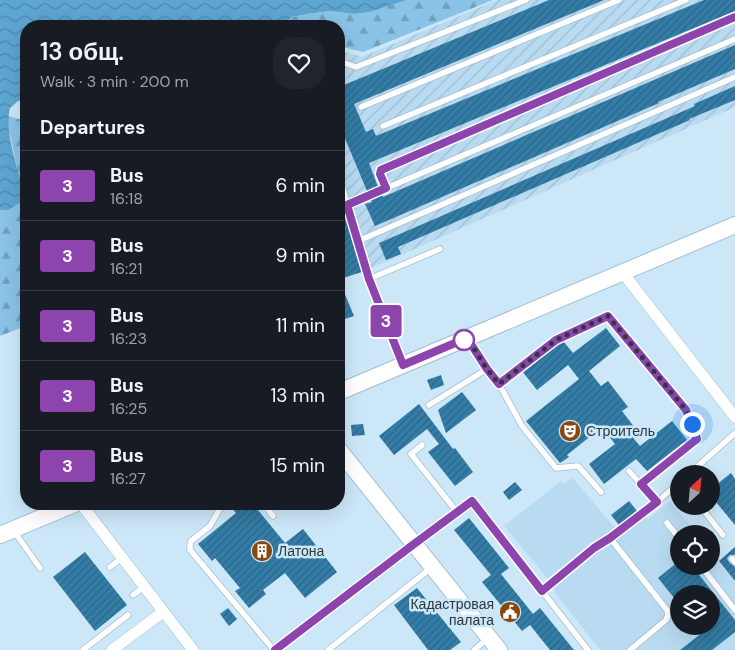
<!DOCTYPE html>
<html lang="en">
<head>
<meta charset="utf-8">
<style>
  :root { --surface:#171b24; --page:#20242c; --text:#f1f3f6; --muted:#9ea1a6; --line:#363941 }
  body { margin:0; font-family:"DM Sans",sans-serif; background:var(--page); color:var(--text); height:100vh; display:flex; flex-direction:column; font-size:19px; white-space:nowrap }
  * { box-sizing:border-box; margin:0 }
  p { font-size:16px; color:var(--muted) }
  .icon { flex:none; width:28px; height:28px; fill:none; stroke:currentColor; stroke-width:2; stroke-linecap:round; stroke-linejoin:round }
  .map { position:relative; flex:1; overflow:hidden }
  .sheet { position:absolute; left:20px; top:20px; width:325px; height:490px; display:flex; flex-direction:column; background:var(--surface); border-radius:20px; box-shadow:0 5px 20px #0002 }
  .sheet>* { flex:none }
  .badge { padding:0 10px; border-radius:4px; font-size:18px; line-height:32px }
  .needle { width:32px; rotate:26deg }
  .fabs { position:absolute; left:670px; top:465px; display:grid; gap:10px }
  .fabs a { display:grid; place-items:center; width:50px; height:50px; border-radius:50%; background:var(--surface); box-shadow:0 5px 20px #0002; font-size:25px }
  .you { position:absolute; width:25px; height:25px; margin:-12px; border:4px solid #fff; border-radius:50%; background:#1a73e8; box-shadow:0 0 0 8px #1a73e833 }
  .map>.badge { position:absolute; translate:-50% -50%; box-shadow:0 0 0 2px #fff }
  h2 { padding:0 20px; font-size:19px; line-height:45px }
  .round { display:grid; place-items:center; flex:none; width:52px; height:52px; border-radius:20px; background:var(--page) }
  .headline { display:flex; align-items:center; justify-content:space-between; height:85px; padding:0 20px }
  h1 { font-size:24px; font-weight:600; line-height:38px }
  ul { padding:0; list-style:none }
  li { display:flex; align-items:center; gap:15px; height:70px; padding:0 20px; border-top:1px solid var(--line) }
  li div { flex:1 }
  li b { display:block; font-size:19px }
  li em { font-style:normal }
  li .badge { min-width:55px; font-weight:700; text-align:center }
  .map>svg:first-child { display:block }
  .built { fill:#b9dbf1; fill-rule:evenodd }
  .industrial { fill:url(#industrial-furrows) }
  .forest { fill:url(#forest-firs) }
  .water { fill:url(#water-waves) }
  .building { fill:url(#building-hatch) }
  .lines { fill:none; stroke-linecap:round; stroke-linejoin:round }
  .lane-casing { stroke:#a4bfd0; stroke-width:7 }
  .street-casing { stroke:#a4bfd0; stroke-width:12 }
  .secondary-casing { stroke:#a4bfd0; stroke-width:18 }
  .lane { stroke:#fff; stroke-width:5.5 }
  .street { stroke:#fff; stroke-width:11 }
  .secondary { stroke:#fff; stroke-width:16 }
  .line-casing { stroke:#fff; stroke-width:11 }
  .line { stroke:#8e44ad; stroke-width:8 }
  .walk { stroke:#2e383f; stroke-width:5; stroke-dasharray:0 9 }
  .stop-dot { fill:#fff; stroke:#8e44ad; stroke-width:2.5 }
  .labels { text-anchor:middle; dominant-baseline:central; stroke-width:5; stroke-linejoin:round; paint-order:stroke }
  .poi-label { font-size:14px; fill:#2e383f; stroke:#cbe7f8; text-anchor:start }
</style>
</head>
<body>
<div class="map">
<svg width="735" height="650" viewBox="0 0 735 650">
  <defs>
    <pattern id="industrial-furrows" width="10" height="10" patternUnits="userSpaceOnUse" patternTransform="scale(1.25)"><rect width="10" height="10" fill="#b9dbf1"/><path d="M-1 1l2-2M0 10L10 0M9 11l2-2" fill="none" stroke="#9fbdd0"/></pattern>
    <pattern id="forest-firs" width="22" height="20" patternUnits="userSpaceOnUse" patternTransform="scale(1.25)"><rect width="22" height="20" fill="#8ac3e6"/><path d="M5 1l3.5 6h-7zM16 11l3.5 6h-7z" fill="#719fbc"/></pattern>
    <pattern id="water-waves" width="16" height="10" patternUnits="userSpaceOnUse" patternTransform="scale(1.25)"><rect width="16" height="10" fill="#5da6d1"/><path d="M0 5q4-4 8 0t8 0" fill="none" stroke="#4d88ab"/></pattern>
    <pattern id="building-hatch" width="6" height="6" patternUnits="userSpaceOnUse" patternTransform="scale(1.25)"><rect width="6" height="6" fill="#337da6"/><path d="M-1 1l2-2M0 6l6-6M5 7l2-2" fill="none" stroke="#2c6789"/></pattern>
  </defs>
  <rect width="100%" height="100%" fill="#cbe7f8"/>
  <path class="built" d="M573,478l41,49 3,1 2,-1 21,-16 8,8 22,-18 27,33h-18v32h32v-14l24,29v69h-135l-46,-59v-5l-50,-60 57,-45 3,3zM679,594h32v32h-32z"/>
  <polygon class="industrial" points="497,0 735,0 735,107 367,270 345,278 339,259 339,50 362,57"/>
  <g class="forest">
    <polygon points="407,0 493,0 363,52 339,46 339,26 281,26 292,17 307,14 330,11 354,14 370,12"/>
    <polygon points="8,116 26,121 26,326 0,336 0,210 8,210 25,193 20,181 8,126"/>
  </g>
  <path class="water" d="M0,0h407l-37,12 -16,2 -24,-3 -23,3 -15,3 -11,9h-255v74l-8,1 -8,7c-5,22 4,48 10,70 2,10 5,12 3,23l-15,9h-8z"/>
  <g class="building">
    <polygon points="549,0 604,0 354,104 366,132 373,129 376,136 704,0 735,0 735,11 369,163 378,187 367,191 339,124 339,87"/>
    <polygon points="735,45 735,69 658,102 659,103 375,226 365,204 372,202 371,200 382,195 383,197"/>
    <polygon points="735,86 735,100 689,119 690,120 398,247 401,254 386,260 379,243 695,106 694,104"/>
    <polygon points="339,203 341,203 362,272 339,279"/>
    <polygon points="339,280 354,316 339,321"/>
    <polygon points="606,328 620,346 589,371 601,386 608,381 628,407 622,411 635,428 629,433 640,446 672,421 687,440 647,471 636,459 604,484 589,464 615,444 602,427 567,455 569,457 560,463 526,421 579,379 568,365 537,390 522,371 558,343 563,341 573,353"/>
    <polygon points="441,375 444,385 431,390 427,380"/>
    <polygon points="462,392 476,410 446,433 438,410"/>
    <polygon points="419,404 453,449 455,448 473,472 455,486 428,452 439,444 427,429 394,455 379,436"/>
    <polygon points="363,424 365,435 352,436 351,425"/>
    <polygon points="731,473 735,479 735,525 711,496 711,489"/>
    <polygon points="515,482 522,490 509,500 503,492"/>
    <polygon points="629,501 637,511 619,525 611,515"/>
    <polygon points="231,504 253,504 285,543 303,529 337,572 305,598 285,573 263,590 266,594 249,608 235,591 240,588 215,558 212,561 198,544 236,513 230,506"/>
    <polygon points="469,518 509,568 501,574 533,614 540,608 574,650 550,650 530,625 522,631 482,582 491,575 454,530"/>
    <polygon points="735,547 735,555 730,555 727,558 729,562 735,567 735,581 719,561"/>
    <polygon points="85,552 127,605 95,631 53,577"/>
    <polygon points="679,561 679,566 692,566 735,620 735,632 712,650 680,650 702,633 697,626 711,626 711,594 679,594 679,604 658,578"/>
    <polygon points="417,588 461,642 450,650 428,650 394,605"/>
    <polygon points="228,608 237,619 229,626 220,614"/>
  </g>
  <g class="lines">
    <g class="lane-casing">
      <g id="lane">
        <polyline points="339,61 356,67 526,0"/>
        <polyline points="361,107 619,0"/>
        <polyline points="383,126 686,0"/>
        <polyline points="339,175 369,279 403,363"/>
        <polyline points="386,188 380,174 381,170 735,17"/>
        <polyline points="347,205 735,39"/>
        <polyline points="358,241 735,77"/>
        <polyline points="369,279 440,249"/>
        <polyline points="468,340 487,369 499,384 522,426 556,468 578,466 601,492"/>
        <polyline points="499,384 556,339 609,316 686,409 697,439 641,484"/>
        <polyline points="429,405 487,369"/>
        <polyline points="422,445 411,454 457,512"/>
        <polyline points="629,471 657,502 679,483"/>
        <polyline points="689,474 735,433"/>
        <polyline points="226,504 219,510 210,526 191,541 190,545 190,550 274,650"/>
        <polyline points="264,504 273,516"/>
        <polyline points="700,506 723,535"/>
        <polyline points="667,523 679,538"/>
        <polyline points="14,531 40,568"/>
        <polyline points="610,538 667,610 668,615 666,620 630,650"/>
        <polyline points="732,559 735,562"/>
        <polyline points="701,566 735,610"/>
        <polyline points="110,567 122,558"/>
        <polyline points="541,591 594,548 610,538 657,502"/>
        <polyline points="133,595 144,587"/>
        <polyline points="83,650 128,615"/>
        <polyline points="275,650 430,532 472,501 588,650"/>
        <polyline points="328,650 431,568"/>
        <polyline points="474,650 487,639"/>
      </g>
    </g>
    <g class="street-casing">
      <g id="street">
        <polyline points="623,273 735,417"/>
        <polyline points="81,504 193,650"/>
        <polyline points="112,650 163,612"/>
      </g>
    </g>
    <g class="secondary-casing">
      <g id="secondary">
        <polyline points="339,392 735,225"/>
        <polyline points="339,450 499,650"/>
        <polyline points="0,535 74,504"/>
      </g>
    </g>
    <use href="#lane" class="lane"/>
    <use href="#street" class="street"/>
    <use href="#secondary" class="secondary"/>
  </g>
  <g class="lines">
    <g class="line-casing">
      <polyline id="line" points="275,650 414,544 472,501 542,591 594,548 610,538 657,502 641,484 697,439 686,410 608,316 556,340 499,384 487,369 467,338 403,365 369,279 347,205 386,188 380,174 381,170 735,17"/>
    </g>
    <use href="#line" class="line"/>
    <polyline class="walk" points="464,340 467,338 487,369 499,384 556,340 608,316 686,410 692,424"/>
  </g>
  <defs>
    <g id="theatre-disc" transform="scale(1.125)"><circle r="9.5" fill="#87470d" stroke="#cbe7f8"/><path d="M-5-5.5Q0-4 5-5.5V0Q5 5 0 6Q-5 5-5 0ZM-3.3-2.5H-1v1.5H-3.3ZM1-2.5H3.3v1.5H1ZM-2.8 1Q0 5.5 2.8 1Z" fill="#fff"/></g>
    <g id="building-disc" transform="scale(1.125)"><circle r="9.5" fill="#87470d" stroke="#cbe7f8"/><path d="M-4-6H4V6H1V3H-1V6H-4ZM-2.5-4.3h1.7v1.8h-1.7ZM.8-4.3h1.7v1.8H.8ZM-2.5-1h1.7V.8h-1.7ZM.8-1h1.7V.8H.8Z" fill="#fff"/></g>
    <g id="civic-disc" transform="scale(1.125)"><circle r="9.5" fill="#87470d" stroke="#cbe7f8"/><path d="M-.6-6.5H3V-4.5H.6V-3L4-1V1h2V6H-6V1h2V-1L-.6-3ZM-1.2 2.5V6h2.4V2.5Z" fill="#fff"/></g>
  </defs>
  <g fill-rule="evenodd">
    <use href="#theatre-disc" x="570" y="431"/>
    <use href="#building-disc" x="262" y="551"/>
    <use href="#civic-disc" x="510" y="612"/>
  </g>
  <circle class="stop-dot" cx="464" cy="340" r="10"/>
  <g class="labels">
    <g class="poi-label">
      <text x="586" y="431">Строитель</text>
      <text x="278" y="551">Латона</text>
      <text x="494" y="604" text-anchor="end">Кадастровая<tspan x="494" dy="16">палата</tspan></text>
    </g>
  </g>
</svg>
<div class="fabs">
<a><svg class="needle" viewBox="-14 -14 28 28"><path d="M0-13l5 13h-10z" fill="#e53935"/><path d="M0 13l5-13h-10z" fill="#9ea1a6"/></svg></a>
<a><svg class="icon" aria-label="locate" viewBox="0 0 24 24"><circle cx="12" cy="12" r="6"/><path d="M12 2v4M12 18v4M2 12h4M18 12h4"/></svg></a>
<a><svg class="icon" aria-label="layers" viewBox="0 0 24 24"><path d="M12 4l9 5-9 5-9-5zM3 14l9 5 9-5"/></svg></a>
</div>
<div class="you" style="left:692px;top:424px"></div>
<b class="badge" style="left:386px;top:321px;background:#8e44ad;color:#fff">3</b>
<section class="sheet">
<div class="headline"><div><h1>13 общ.</h1><p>Walk · 3 min · 200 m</p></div><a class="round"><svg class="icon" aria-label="heart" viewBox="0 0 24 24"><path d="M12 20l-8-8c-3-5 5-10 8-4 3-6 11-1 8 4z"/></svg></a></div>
<h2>Departures</h2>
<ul>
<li><span class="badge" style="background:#8e44ad;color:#fff">3</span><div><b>Bus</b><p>16:18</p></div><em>6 min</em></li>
<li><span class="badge" style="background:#8e44ad;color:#fff">3</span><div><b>Bus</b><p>16:21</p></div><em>9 min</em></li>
<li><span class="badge" style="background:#8e44ad;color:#fff">3</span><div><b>Bus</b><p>16:23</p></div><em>11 min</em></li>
<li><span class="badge" style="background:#8e44ad;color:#fff">3</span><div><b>Bus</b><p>16:25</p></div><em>13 min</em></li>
<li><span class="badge" style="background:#8e44ad;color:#fff">3</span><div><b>Bus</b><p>16:27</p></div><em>15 min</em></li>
</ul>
</section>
</div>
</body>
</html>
